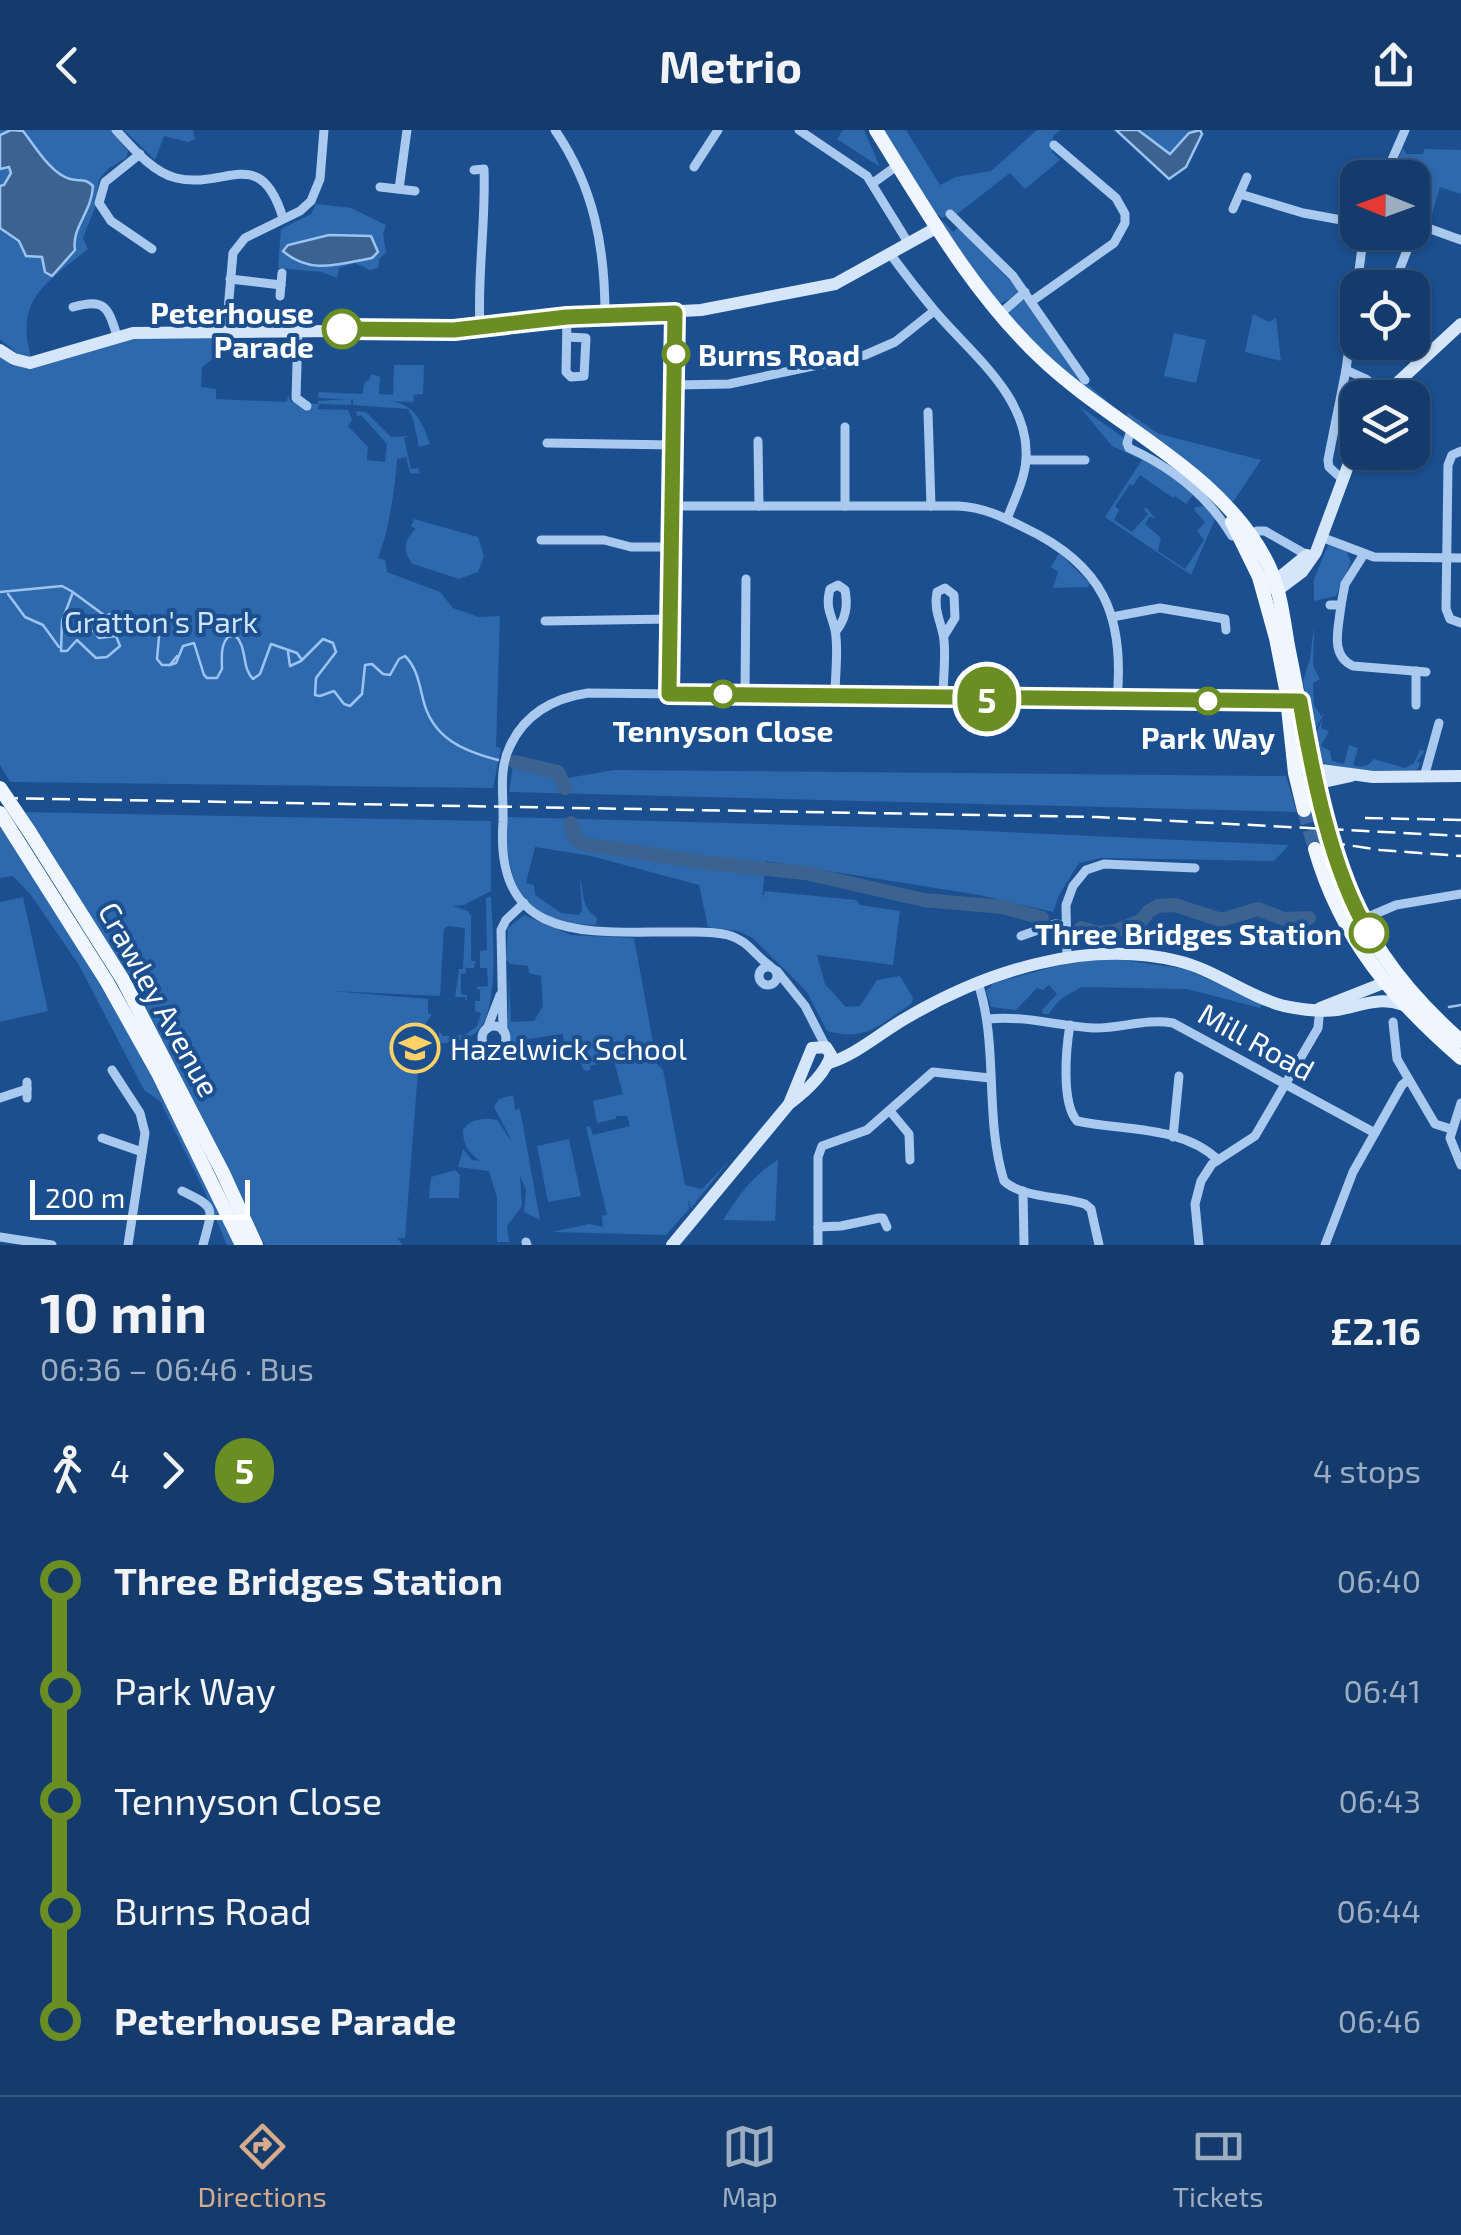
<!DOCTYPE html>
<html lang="en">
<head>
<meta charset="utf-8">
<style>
  :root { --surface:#143b6b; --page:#214673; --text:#f1f3f6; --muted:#9dadc1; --line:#33557e; --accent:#d6ab8b }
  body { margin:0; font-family:"Exo 2",sans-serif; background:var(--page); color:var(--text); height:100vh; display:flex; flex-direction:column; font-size:38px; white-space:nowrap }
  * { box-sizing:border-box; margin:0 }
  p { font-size:32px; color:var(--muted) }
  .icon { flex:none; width:55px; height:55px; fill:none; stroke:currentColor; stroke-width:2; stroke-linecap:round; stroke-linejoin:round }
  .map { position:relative; height:1115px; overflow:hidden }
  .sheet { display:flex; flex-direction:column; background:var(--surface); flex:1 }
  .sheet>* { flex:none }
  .badge { padding:0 20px; border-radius:32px; font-size:35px; line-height:65px }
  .needle { width:65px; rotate:271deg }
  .buttons { position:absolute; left:1340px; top:30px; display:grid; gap:20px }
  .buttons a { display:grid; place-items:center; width:90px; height:90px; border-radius:20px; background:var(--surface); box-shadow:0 2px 8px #0004,0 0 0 2px var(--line); font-size:50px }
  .scale { position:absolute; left:30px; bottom:25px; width:220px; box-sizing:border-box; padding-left:10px; border:5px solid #fff; border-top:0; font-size:28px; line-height:35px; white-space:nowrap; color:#fff; -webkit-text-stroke:8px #1b4f8f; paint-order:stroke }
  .map>.badge { position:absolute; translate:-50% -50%; box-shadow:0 0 0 5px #fff }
  .legs { display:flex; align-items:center; gap:15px; height:110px; padding:0 40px; font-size:32px }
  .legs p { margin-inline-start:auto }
  .head { display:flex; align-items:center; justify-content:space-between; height:170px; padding:0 40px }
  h1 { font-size:55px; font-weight:700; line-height:75px }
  ul { padding:0 40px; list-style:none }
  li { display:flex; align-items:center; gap:35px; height:110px; font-size:38px }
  li i { display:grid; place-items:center; width:15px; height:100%; margin:0 12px; background:currentColor }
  li i::after { content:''; width:25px; height:25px; margin:-12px; border:8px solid; border-radius:50%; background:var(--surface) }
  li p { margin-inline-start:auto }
  li:first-child i { background:linear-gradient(#0000 50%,currentColor 0) }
  li:last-child i { background:linear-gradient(currentColor 50%,#0000 0) }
  header { display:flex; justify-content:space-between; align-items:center; height:130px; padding:0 40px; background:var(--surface); font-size:45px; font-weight:700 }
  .tabs { display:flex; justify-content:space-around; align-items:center; height:140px; border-top:2px solid var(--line); background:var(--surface); font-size:28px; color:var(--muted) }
  .tabs a { display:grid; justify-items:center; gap:5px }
  .tabs .active { color:var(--accent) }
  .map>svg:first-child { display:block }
  .green { fill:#2e69ad; fill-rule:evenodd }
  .water { fill:#3c6290; stroke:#9cc4f0; stroke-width:2.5 }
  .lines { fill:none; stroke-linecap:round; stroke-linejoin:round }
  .stream { stroke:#9cc4f0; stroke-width:2.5 }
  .river { stroke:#3c6290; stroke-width:14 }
  .primary-tunnel { stroke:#3d69a0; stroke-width:14; stroke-dasharray:14 7; stroke-linecap:butt }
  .street { stroke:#a9c9ee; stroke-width:9 }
  .secondary { stroke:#d6e6fa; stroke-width:12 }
  .primary { stroke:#f0f6ff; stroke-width:14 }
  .rail { stroke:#fff; stroke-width:2.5; stroke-dasharray:18 8; stroke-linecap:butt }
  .primary-bridge { stroke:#f0f6ff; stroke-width:14 }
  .line-1-casing { stroke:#fff; stroke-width:22 }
  .line-1 { stroke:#6b8e23; stroke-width:15 }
  .stop-1-dot { fill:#fff; stroke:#6b8e23; stroke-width:5 }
  .labels { text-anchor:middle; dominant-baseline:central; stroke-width:8; stroke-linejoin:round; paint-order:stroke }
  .stop-label { font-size:30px; font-weight:bold; fill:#fff; stroke:#1b4f8f; text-anchor:end }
  .park-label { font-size:30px; fill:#cfe3fa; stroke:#1b4f8f }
  .street-label { font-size:30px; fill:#fff; stroke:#1b4f8f }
  .poi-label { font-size:30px; fill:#fff; stroke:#1b4f8f; text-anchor:start }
</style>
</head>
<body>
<header><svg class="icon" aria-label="back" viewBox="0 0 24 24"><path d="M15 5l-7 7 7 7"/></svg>Metrio<svg class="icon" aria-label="share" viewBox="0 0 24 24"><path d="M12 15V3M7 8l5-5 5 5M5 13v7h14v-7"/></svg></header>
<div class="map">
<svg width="1461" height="1115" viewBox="0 0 1461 1115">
  <rect width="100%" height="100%" fill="#1b4f8f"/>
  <g class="green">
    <path d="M0,0h112l16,21 -2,7 -17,10 -10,11 -3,26 -13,33 5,11c-40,33 -74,49 -57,108l-11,-1 -20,-17z"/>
    <polygon points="124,0 193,0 195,9 188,12 164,6 155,30"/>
    <polygon points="843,0 864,0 880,37 837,9"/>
    <polygon points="881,0 906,0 940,55 956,47 991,41 1037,0 1061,0 1053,6 1052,22 1060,30 1025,59 1010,43 956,85 952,82 943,88 935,83"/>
    <polygon points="1138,0 1198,0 1189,3 1170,24"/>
    <polygon points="1403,18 1406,24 1423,24 1424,19 1461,20 1461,64 1440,57 1430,91 1431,82 1417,77 1421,67 1413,63 1412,48 1390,47"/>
    <path d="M316,74l35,4 35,17 -3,9 3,19 -6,5 -2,10 -8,2 -15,-7 -16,5 -2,10 -15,-6 -44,-4 3,-39 30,-15zM329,105l42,2 2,7 -20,17 -31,6 -34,-22z"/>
    <polygon points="933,87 944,92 953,102 959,97 1018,159 1016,166 999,174"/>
    <polygon points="1023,170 1029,171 1081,252 1085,252 1122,284 1080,258 1009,187 1010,179"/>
    <polygon points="1253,184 1269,192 1276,188 1281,231 1245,222"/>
    <polygon points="1174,203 1206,210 1196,253 1164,246"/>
    <path d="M131,207h88l-1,18 -16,12 -1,20 15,2v10l71,3 1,-7 3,7 27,2v-3l33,-2v6l-32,-1 -1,5 30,1 4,10 -4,6 20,21 -1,13 18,2 2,-18 -26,-29 -4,2 -1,-6 10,1 25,25 18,-1 -5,2 7,31 7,-1 2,6 -10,-1 -4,-16 -9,2c-2,29 -8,72 -19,99l7,2 2,12 53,20 13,16 26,9 21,-1 -4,131 5,1 -8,40 -483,-6 -10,-17v-410l12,11z"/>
    <polygon points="394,235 424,235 423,264 413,265 414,271 410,272 318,268 319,262 363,264 364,253 370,249 371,244 380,247 379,264 393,265"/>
    <path d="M353,269c45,2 61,-3 77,45l-11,3 -6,-28 -5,-10 -55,-4z"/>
    <polygon points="1079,276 1124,308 1126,320 1155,332 1193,365 1186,374 1175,366 1173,368 1140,345 1133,356 1130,354 1115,376 1119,380 1114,390 1132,402 1148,384 1144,380 1146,377 1155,388 1149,387 1145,394 1161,408 1158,421 1185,439 1204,410 1197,401 1205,392 1194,380 1195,377 1204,376 1215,389 1191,445 1105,387 1142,330 1112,316"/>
    <polygon points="1127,282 1159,304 1261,330 1233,372 1127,291"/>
    <path d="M414,389l64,18 6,19 -6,16 -19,7 -46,-15c-11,-12 -9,-25 3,-35l-5,-3z"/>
    <polygon points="1328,415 1347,422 1351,432 1336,466 1314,471 1314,449"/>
    <polygon points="1059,423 1090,453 1088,457 1053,458 1058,442 1051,437"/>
    <polygon points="1314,496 1313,536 1320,549 1313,553 1314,575 1321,586 1324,584 1313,603 1303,551 1310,529"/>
    <path d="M1323,589l-2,9 8,3 -8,15 9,5 2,10 12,3 5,-19 9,3 -5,17c6,3 17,2 20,-6l32,9 9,-5 6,-13 5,1 -8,10 3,2c-1,3 -2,6 -4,7 -12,8 -78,-4 -94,-7l-8,-27z"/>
    <polygon points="514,629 565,640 568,648 614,640 1286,646 1297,682 509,662"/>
    <polygon points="22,682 491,691 491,761 464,775 453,776 468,781 471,786 471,831 475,831 474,838 466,838 466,843 461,844 461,864 467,865 467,872 465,867 455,867 459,839 463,839 465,798 448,796 444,799 440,866 331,861 428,869 428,884 432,884 417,906 419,929 405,1108 397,1108 403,1115 265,1115 228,1042"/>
    <path d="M506,687l435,12 348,16 -15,16 -173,-3 -22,5 -20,32 -6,17 -74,-17 -213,-34 -4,38 3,-8 91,9 4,5 40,6 -7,54 -76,-10 8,29 21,23 14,-1 17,-26 23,-4 13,22 -2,6c-32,21 -45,38 -84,27l-20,-39 -54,-54 -15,-7 -30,-4 -9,-42 -108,-29 -56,-9 -9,36 8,2 1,10 26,18 18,2 3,-5 -2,-32c5,17 0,28 17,40l-1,7c-76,-3 -89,-39 -90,-108z"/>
    <polygon points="0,693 148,933 237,1115 227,1115 203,1058 160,971 144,960 79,835 31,765 13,746 0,748"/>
    <path d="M491,766c1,30 11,120 -17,138 -10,7 -28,9 -39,10l-2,-3 6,-2v-8l4,5 22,-1 12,-9 4,-13 -6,-2v-10h5v-11l-5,-3 13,-1 -1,-18h-7v-17l7,-1 -1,-52z"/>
    <polygon points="23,767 48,881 0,892 0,772"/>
    <polygon points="524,785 571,805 634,808 657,934 663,940 685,1055 702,1059 730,1030 691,1078 688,1068 689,1079 666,1105 552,1102 589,1094 603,1097 602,1086 607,1085 586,997 590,996 593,1005 630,996 627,986 616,986 616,989 597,993 593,971 623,964 614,931 590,936 590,940 586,941 582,937 578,917 565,920 563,904 521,910 517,914 519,924 507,926 509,845 511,892 534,891 543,876 541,846 529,843 528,836 510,834 506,830 508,798"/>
    <path d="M1115,829l71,10 76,35 -2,4 -73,-19 -106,-2c-15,10 -20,8 -32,27h-6l-1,-4 15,-16 -8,-9 -6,5 -6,-2 -21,22 -25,-3 -5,-16 8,-8 78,-21z"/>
    <path d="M513,965l2,15 5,-1 20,111 -16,-8 2,-22 -6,-14 2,30 -15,20 2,16h-12v-44l-8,-27 -31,-4 5,-18 9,11 8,1c-12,-9 -17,-16 -17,-31 7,-11 21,-13 34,-10l16,23 -19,-36 5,-8z"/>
    <polygon points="569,1009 581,1066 548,1072 537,1016"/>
    <path d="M778,1030l-3,61 -52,-1c15,-24 31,-46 55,-60z"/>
    <polygon points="455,1040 460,1045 459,1068 429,1068 431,1047"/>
  </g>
  <g class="water">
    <path d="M11,0l12,1c12,15 28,43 47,48 11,3 14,-2 23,7 -1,26 -22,42 -18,64l-23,26 -7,-4 -3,-15 -16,-1 -7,-15 -19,-13v-42l4,-1 7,-12 -2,-6 -9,2v-34z"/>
    <polygon points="1116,0 1138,0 1170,24 1189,3 1200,0 1202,4 1186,37 1169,49"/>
    <path d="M329,105l42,1 7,16 -6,6c-33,6 -62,17 -89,-7l5,-6z"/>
  </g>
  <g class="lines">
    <g class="stream">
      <polyline points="0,462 62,456 73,462 62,491 61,521 67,521 77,510 96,528 107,527 120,516 116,506 99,508 93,501 104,486 111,484 122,492 139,490 159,507 157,529 162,535 170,535 177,526"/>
      <polyline points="74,463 104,485"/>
      <polyline points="8,464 25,487 43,495 59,517"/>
      <polyline points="288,522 290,536 301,531"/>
      <path d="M170,535l6,-2 7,-17 11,-3 10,32 3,3h10l5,-9c0,-11 -2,-23 6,-32l7,-2c13,13 6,32 18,44l7,-5 11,-30 26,9 5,7 21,-21 10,4 3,9 -20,26 -1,17 5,1 14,-5 10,13 6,2 12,-12 3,-29 7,-1 11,10 7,1 9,-16 6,-3c12,12 14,27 18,43 9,39 40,52 75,61"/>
      <polyline points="1449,877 1461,875"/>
    </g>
    <g class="river">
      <polyline points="515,632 558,642 565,658"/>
      <polyline points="571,693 575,709 583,714 709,733 805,743 924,770 1003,777 1042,788"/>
      <polyline points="1081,798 1099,803 1116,801 1142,790 1149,781 1158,776 1175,775 1221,790 1258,779 1284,789 1309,788"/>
    </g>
    <g class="primary-tunnel">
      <polyline points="1324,679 1335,721"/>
      <polyline points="1304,680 1315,719"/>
    </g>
    <g class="street">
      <path d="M116,0c16,17 36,42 60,48 50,12 84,-35 107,40"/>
      <path d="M555,0c39,57 50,117 50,185"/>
      <polyline points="799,0 867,46 909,114"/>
      <polyline points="140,24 105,52 99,73 111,91 152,119"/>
      <polyline points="694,37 718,0"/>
      <path d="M474,40l10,-1c2,54 -7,106 -4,159"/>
      <polyline points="1384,48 1405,0"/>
      <polyline points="873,53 898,35"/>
      <polyline points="380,57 415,61"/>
      <polyline points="399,59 407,0"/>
      <polyline points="1240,64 1303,83 1358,93"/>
      <polyline points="1233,79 1247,47"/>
      <polyline points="950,84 1013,146 1085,250"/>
      <path d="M891,125c14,19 28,37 43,55 36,43 96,87 92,149 -1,20 -12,41 -19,60"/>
      <polyline points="1414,146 1399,141 1415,100 1425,97 1461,110"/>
      <polyline points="230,149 281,155"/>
      <polyline points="280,166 282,143"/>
      <polyline points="1032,171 1114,113 1125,93 1125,84 1116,68 1054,15"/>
      <path d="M73,177c32,-9 35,0 44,29"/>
      <polyline points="1000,184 1025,162"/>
      <polyline points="298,200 296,268 307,276"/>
      <polyline points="226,203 233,123 245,108 300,81 311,71 320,49 324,0"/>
      <polyline points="567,207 586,208 584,246 571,247 566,242 567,187"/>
      <polyline points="1346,240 1366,249 1384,264"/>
      <polyline points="676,255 729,254 865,225 895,212 934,181"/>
      <polyline points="928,282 931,376"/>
      <polyline points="845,297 845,376"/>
      <path d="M1131,300l-4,13 2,5c42,19 79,48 103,88"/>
      <polyline points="758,311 759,376"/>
      <polyline points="547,313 675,315"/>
      <polyline points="1461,321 1452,325 1448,335 1446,479 1450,489 1461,493"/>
      <polyline points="1026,330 1085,330"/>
      <polyline points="1342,349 1329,337 1328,330 1346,240 1364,102"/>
      <path d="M674,376h284c25,1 45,11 67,22 78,37 100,87 92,172"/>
      <polyline points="1257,401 1265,401 1307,425"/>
      <polyline points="1321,407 1374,427 1461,428"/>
      <polyline points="541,410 604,410 631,417 673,417"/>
      <polyline points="1330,475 1341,475 1345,454 1364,424"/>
      <path d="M1341,475c-2,22 -12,50 12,61l73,6"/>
      <polyline points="1112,487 1160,478 1225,489 1226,500"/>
      <polyline points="545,491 671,489"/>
      <polyline points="669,564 675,183"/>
      <polyline points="745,564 746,449"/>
      <path d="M835,566c0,-19 3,-40 1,-59 -1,-19 -12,-25 -6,-48l8,-4 7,5c3,15 1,29 -9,41"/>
      <path d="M943,568c0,-19 3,-39 1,-58 -2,-17 -11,-29 -7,-48l8,-4 9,7 1,23 -11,18"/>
      <polyline points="1416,575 1416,541"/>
      <polyline points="1424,647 1439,593"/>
      <polyline points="1361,790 1396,775 1461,764"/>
      <polyline points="1021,806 1055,794 1065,795"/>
      <polyline points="1067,828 1066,775 1073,756 1086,740 1104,734 1195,738"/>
      <path d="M770,836c-16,-11 -21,-25 -42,-31 -15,-4 -31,-3 -46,-3 -89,-1 -188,15 -179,-110 1,-25 -5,-52 7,-76 15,-32 44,-48 78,-53l704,8"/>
      <circle cx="768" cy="846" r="9"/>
      <polyline points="777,841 805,876 826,917"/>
      <path d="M978,853c21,63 6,134 26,198 18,17 57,15 81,23l6,5 8,36"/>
      <path d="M988,889c36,-4 69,7 105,9 27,1 52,-10 80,-5l202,110"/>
      <polyline points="1393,892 1397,929 1435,994 1451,999"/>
      <path d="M1070,895c-4,23 -9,78 7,96 46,10 105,4 141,39"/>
      <circle cx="494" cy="908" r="12"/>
      <polyline points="487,899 500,865"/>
      <polyline points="503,901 501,800 506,790 524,773"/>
      <polyline points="112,940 140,983 145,1003 128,1115"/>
      <polyline points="0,968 27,959"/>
      <polyline points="27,968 27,952"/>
      <polyline points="1461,973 1450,1008 1461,1035"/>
      <polyline points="890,981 909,1004 910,1030"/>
      <polyline points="1173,1007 1179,946"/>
      <polyline points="102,1008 142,1022"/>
      <path d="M182,1061c35,17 31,16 21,54"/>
      <polyline points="1023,1061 1024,1114"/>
      <polyline points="818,1097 841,1096 879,1088 883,1088 887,1097"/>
      <polyline points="0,1107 52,1115"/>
      <polyline points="526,1112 527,1115"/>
      <polyline points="818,1115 818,1027 822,1016 867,1000 933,942 990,948"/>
      <polyline points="1199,1115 1195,1074 1201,1051 1212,1034 1255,1006 1318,898 1320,878"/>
      <polyline points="1325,1115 1353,1042 1402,955 1408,950"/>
    </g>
    <g class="secondary">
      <polyline points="0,220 14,229 30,233 133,203 452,200 583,186 701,180 835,154 936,98"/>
      <polyline points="1381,268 1461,194"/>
      <polyline points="1259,447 1267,456 1278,460 1302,442 1316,422 1358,309"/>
      <polyline points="1271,458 1280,447 1307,425"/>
      <polyline points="1292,624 1303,638 1328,651 1351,646"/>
      <polyline points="1303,670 1306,652 1321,640 1373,647 1461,646"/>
      <polyline points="1362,793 1366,809 1388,846"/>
      <polyline points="1320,878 1386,852 1401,854 1407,859"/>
      <path d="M829,933c29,-9 52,-31 79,-46 79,-46 178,-78 270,-56 38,9 68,35 106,45 15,3 38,6 53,4 24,-4 42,-14 66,-5"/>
      <path d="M672,1115l117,-141 23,-56 14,-1 5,8c-6,19 -26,37 -42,49"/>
    </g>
    <g class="primary">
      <path d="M876,0c50,80 95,161 164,227 72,69 176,111 225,201 15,27 18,58 23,88 11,54 20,109 36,163"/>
      <polyline points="1232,392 1259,447 1276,508 1286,559 1295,643 1304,680"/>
      <polyline points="0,683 107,852 158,943 242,1115"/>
      <polyline points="29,701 123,850 223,1043 256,1115"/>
      <path d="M1315,719c26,90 77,149 146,209"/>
      <path d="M1335,721c25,81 63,134 126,190"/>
    </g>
    <g class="rail">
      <polyline points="0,668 1097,687 1461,706"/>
      <polyline points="1365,688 1461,690"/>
      <polyline points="1327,712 1380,720 1461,726"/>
    </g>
    <polyline class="primary-bridge" points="0,658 29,701"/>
  </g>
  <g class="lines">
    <g class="line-1-casing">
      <path id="line-1" d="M342,199l112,1 113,-13 108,-4 -6,381 631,7c12,71 31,170 69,232"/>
    </g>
    <use href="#line-1" class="line-1"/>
  </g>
  <defs>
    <g id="school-ring" transform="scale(2.5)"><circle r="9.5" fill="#1b4f8f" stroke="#ffd166" stroke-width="1.5"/><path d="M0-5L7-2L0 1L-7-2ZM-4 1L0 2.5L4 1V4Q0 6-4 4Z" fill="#ffd166"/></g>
  </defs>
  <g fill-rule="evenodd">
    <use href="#school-ring" x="415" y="918"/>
  </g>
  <g class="stop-1-dot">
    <circle cx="342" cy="199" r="18"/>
    <circle cx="676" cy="224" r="12"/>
    <circle cx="723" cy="564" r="12"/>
    <circle cx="1208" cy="571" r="12"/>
    <circle cx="1369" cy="803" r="18"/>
  </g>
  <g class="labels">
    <g class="stop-label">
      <text x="314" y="182">Peterhouse<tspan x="314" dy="34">Parade</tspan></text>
      <text x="698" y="224" text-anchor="start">Burns Road</text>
      <text x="723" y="600" text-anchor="middle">Tennyson Close</text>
      <text x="1208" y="607" text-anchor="middle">Park Way</text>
      <text x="1342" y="803">Three Bridges Station</text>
    </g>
    <g class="park-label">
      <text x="161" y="491">Gratton's Park</text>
    </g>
    <g class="street-label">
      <text transform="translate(160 869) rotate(61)">Crawley Avenue</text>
      <text transform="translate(1257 911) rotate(29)">Mill Road</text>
    </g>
    <g class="poi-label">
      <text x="450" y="918">Hazelwick School</text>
    </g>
  </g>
</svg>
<div class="buttons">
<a><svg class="needle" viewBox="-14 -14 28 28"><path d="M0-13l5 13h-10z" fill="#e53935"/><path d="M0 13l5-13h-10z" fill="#9dadc1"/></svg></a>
<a><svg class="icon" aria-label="locate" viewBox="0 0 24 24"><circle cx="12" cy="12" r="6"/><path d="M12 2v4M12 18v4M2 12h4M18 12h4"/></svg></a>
<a><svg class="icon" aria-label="layers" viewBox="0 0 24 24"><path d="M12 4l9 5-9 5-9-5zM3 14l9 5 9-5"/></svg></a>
</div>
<div class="scale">200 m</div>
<b class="badge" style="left:987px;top:569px;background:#6b8e23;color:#fff">5</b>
</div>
<section class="sheet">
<div class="head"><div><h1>10 min</h1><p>06:36 – 06:46 · Bus</p></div><b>£2.16</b></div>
<div class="legs"><svg class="icon" aria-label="walk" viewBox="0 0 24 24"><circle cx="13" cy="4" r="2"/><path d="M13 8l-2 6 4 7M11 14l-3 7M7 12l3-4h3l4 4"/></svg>4<svg class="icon" aria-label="forward" viewBox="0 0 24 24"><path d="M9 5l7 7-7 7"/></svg><b class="badge" style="background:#6b8e23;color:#fff">5</b><p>4 stops</p></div>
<ul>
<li><i style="color:#6b8e23"></i><b>Three Bridges Station</b><p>06:40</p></li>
<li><i style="color:#6b8e23"></i><span>Park Way</span><p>06:41</p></li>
<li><i style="color:#6b8e23"></i><span>Tennyson Close</span><p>06:43</p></li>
<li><i style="color:#6b8e23"></i><span>Burns Road</span><p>06:44</p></li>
<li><i style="color:#6b8e23"></i><b>Peterhouse Parade</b><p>06:46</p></li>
</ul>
</section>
<nav class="tabs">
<a class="active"><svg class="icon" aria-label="directions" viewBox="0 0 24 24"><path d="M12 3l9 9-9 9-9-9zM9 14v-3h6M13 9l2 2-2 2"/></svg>Directions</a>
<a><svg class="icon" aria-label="map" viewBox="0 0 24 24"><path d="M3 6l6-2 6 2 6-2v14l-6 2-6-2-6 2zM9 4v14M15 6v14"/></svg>Map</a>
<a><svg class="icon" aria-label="tickets" viewBox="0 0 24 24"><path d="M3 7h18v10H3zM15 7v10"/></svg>Tickets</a>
</nav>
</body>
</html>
